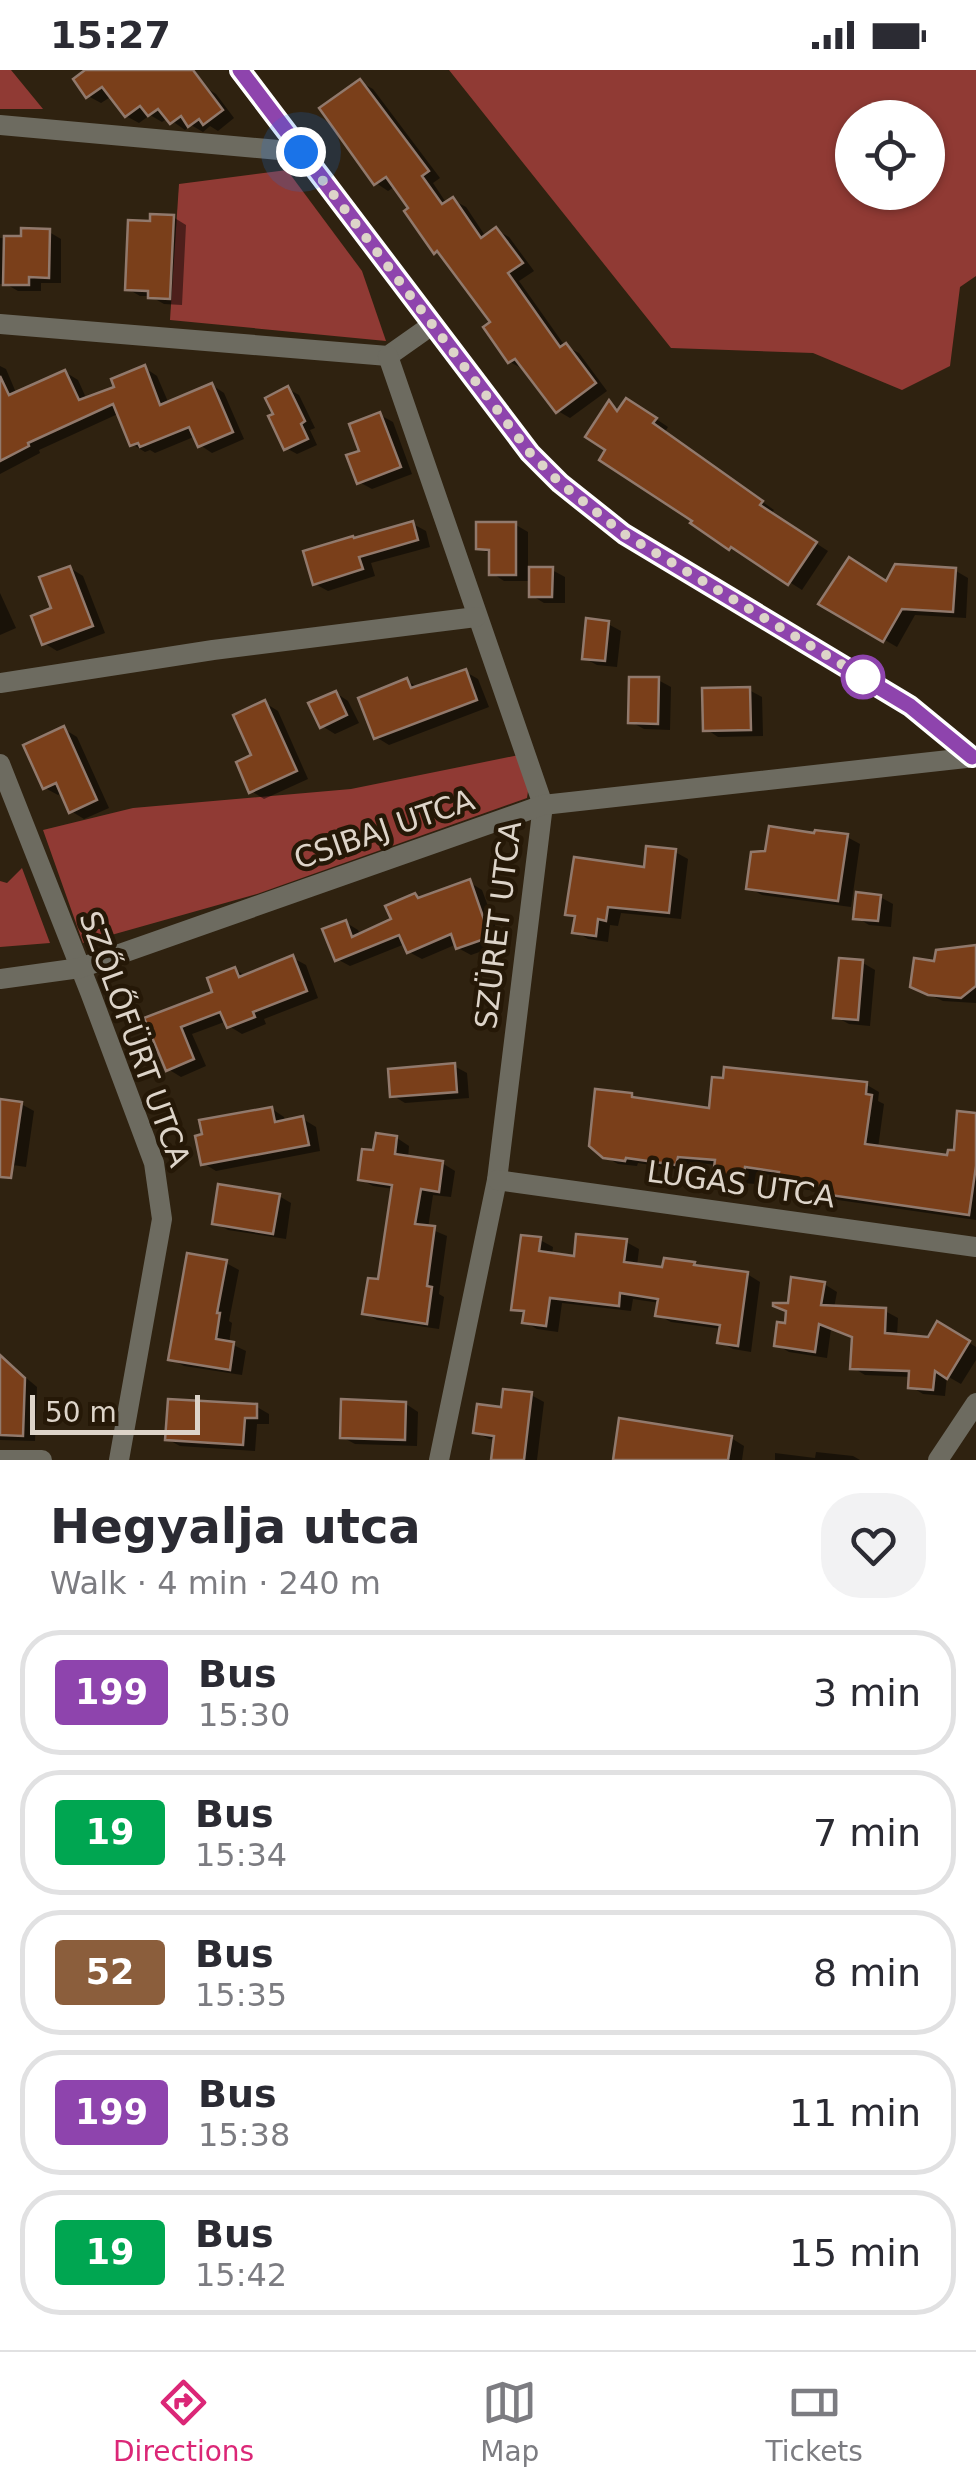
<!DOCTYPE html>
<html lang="en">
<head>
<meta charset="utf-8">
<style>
  :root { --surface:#fff; --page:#f2f2f3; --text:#2b2b33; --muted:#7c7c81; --line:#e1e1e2; --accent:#db2777 }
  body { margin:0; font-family:"DejaVu Sans",sans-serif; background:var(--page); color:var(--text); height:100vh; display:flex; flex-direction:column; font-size:38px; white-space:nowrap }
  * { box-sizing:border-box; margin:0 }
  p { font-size:32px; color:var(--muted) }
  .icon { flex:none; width:55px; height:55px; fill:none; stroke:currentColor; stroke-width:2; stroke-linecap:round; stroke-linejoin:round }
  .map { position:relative; height:1390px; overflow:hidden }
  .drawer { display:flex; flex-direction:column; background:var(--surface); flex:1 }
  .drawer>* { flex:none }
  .badge { padding:0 20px; border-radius:8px; font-size:35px; line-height:65px }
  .buttons { position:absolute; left:835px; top:30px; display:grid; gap:20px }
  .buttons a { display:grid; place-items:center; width:110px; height:110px; border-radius:50%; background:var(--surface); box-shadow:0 2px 8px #0004; font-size:50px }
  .scale { position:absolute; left:30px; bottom:25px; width:170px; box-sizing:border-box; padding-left:10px; border:5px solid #ddd4c9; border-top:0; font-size:28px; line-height:35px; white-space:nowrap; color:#ddd4c9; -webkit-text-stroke:8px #251807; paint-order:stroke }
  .you { position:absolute; width:50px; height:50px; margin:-25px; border:8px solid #fff; border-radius:50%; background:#1a73e8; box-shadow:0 0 0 15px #1a73e833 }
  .map>.badge { position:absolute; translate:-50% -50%; box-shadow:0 0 0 5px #fff }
  .round { display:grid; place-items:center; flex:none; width:105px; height:105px; border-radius:40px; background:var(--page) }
  .head { display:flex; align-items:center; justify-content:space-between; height:170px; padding:0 50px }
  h1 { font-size:48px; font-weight:600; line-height:75px }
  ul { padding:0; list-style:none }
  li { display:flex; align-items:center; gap:30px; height:125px; margin:0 20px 15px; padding:0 30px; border:5px solid var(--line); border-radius:40px }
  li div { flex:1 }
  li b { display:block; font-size:38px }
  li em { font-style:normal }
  li .badge { min-width:110px; font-weight:700; text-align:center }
  .status { display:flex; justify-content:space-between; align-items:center; height:70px; padding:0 50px; background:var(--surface); direction:ltr }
  .status svg { height:28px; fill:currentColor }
  .menu { display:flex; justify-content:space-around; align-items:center; height:140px; border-top:2px solid var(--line); background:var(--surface); font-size:28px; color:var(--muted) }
  .menu a { display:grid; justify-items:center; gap:5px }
  .menu .current { color:var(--accent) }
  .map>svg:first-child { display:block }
  .forest { fill:#903a34; fill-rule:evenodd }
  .shadow { fill:#0007 }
  .building { fill:#7a3f1a; stroke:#91796c; stroke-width:2.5 }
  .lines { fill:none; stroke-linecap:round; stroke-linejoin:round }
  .minor { stroke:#6d6b60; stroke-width:20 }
  .line-casing { stroke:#fff; stroke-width:22 }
  .line { stroke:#8e44ad; stroke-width:15 }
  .walk { stroke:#ddd4c9; stroke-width:10; stroke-dasharray:0 18 }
  .stop-dot { fill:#fff; stroke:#8e44ad; stroke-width:5 }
  .labels { text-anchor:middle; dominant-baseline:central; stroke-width:9; stroke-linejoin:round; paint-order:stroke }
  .street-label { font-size:30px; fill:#ddd4c9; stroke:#251807 }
</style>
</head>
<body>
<div class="status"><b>15:27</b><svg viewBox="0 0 49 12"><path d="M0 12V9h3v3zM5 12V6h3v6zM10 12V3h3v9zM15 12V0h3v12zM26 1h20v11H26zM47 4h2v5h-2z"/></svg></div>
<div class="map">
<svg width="976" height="1390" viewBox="0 0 976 1390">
  <rect width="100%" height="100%" fill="#2f2210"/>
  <g class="forest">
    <polygon points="0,0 11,0 43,39 0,39"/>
    <path d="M449,0h527v206l-16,11 -10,79 -48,24 -89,-37 -142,-5zM852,48h76v74h-76z"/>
    <polygon points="287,100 362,201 386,271 170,250 179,114"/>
    <polygon points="519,685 530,708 527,728 257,824 83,873 43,760 133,738 351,719"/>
    <polygon points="22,798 50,873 0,877 0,811 7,813"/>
  </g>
  <g class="shadow">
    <polygon points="90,0 188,0 203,16 216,24 234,48 218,61 210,56 203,62 191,55 185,60 168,48 162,52 150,45 139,53 126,46 112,26 101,33 88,26"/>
    <polygon points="360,12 373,19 440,108 433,113 447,134 453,130 466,137 486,167 496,160 509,167 534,201 519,211 565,276 579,283 607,321 570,348 558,341 523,299 510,292 493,253 445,188 435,182 412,138 396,116 388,121 376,113"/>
    <polygon points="173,147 186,155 182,235 164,234 150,226 140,226 128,219 153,154"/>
    <polygon points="49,162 61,169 61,213 41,213 41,221 18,221 6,214 0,214 0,168 23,169"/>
    <polygon points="0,296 6,299 17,325 65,302 78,310 87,330 118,319 145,298 157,306 169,334 212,315 224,323 244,369 212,383 200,375 196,366 155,383 150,380 145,382 132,374 120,343 39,380 40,383 0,404"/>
    <polygon points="288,319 299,325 315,358 310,360 317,375 297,384 286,378"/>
    <polygon points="610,334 621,340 640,338 668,357 665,362 774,440 771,444 828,481 802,520 744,483 743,485 731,478 694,452 609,380"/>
    <polygon points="380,345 393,352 412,404 372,419 359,412"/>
    <polygon points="413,454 426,461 430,477 371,493 375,506 328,521 315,514"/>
    <polygon points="516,455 528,462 528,500 552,500 565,507 565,533 544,533 531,525 531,511 504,511 492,503 492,485 479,478"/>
    <polygon points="70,498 83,506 105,563 57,581 44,573"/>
    <polygon points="956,501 968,508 966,548 915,545 897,577 821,533 887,514"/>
    <polygon points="0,523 16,558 0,565"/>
    <polygon points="608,554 621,561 617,597 597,595 584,588"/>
    <polygon points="466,602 478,609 489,637 389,675 376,667 407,611 420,618"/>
    <polygon points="658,610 671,617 670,660 644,659 631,652"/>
    <polygon points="749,620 762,627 763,666 718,667 706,659"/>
    <polygon points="336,623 348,631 359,653 335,664 322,656"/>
    <polygon points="265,633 278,641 308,709 264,729 251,721 254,687"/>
    <polygon points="64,659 77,667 109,738 84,749 71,741 63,722 58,725 45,718"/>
    <polygon points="847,767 860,774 851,837 762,825 749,818"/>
    <polygon points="675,782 688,789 681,849 621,843 618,856 610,855 608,872 588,869 575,861 577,849 568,844"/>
    <polygon points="469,812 482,820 502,874 471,885 458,878 457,874 422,889 409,882 405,874 350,896 337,889 345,852 358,860 361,866 394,850 415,826 422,829"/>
    <polygon points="880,827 893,834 891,857 869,855 856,847"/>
    <polygon points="976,878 976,933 943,931 926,923 937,894"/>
    <polygon points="293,888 306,895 318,928 264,949 266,954 242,964 229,956 227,951 192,964 206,996 181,1007 168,999 147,950 216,924 234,899 246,906"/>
    <polygon points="863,893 875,900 870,956 849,954 836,947"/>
    <polygon points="454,996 467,1003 469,1028 405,1033 392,1025"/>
    <polygon points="867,1015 879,1022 878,1031 884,1034 878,1078 949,1088 956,1083 976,1046 976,1150 838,1130 825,1122 793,1118 780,1111 781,1106 757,1103 756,1114 728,1112 716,1104 717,1095 690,1092 689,1101 638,1093 637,1096 618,1094 604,1086 632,1025 641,1031 711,1041"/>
    <polygon points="0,1031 21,1034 34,1041 26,1097 0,1093"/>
    <polygon points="272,1039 284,1047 286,1053 303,1049 316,1057 320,1081 216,1101 203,1093"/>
    <polygon points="397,1068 409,1076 408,1089 442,1093 455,1101 451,1127 433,1125 428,1158 447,1166 439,1224 444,1227 439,1259 377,1250 365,1243 380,1212 394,1119 373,1116 360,1109 375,1083"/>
    <polygon points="279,1126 291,1133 286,1169 228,1160 215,1153"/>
    <polygon points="540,1170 553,1177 552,1185 576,1188 626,1172 639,1179 637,1196 665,1200 694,1194 700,1198 747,1204 760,1212 751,1282 733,1279 720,1272 722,1259 671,1252 658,1245 660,1233 633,1229 631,1241 562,1233 558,1262 537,1259 525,1252 526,1245 514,1238"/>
    <polygon points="226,1193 239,1200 229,1251 232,1253 229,1273 246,1281 242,1305 184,1296 171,1289"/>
    <polygon points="824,1214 837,1222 834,1238 885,1241 898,1248 897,1266 929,1269 938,1254 976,1277 976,1290 961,1314 947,1306 945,1326 923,1324 910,1316 911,1307 865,1305 852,1297 854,1268 831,1259 827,1288 789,1282 777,1275 787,1256 790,1236"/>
    <polygon points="0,1286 37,1317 35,1371 0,1370"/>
    <polygon points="531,1325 544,1332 537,1390 493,1390 496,1370 489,1369 476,1362 503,1340"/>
    <polygon points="406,1334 418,1342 417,1376 355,1374 342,1367"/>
    <polygon points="257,1337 269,1344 269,1354 257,1354 255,1381 180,1376 167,1369"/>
    <polygon points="731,1368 744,1376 742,1390 615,1390"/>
    <polygon points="816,1382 853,1386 860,1390 775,1390 775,1383 815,1388"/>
  </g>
  <g class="building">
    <polygon points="85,0 193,0 223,40 203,55 199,49 188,57 181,46 170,54 158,39 148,46 140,36 125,47 102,17 86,28 73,9"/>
    <polygon points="360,9 429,101 422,106 442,134 453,127 481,168 496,157 523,193 508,203 560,277 566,273 596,313 556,343 515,289 508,293 483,257 490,252 437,181 434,184 404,141 408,138 386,107 374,115 319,38"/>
    <polygon points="150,144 174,145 170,229 148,228 148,221 125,220 128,150 150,151"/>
    <polygon points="21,158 50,159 49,208 29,207 29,215 3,215 4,166 21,166"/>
    <polygon points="145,295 160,335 212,313 233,362 198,377 189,357 140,377 138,373 130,376 113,334 28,373 29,376 0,391 0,306 9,325 65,300 79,330 114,317 111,309"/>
    <polygon points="288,316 305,351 301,354 308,369 284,380 268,346 273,344 265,328"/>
    <polygon points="626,328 657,348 653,353 763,431 760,435 817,472 788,515 731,477 729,480 690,453 692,451 599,390 605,380 585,367 609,330 617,341"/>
    <polygon points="380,342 401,397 357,414 346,385 359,381 349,354"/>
    <polygon points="413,451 418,470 359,487 363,499 313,515 303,481 353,466 354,468"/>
    <polygon points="476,452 516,452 516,505 489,505 489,480 476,479"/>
    <polygon points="849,487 886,511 895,494 956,498 953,542 902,539 883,572 818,534"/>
    <polygon points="70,496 93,556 42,575 31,546 51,538 39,507"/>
    <polygon points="529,497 553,497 552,527 529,527"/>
    <polygon points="586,548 609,551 605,591 582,589"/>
    <polygon points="466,599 477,630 374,669 358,628 407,608 411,618"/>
    <polygon points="629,607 659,607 658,654 628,653"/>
    <polygon points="750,617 751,660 703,661 702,618"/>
    <polygon points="336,621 347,645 320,658 308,633"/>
    <polygon points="265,630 297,701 249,723 236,692 251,685 233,645"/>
    <polygon points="64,656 97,730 69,743 56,713 43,719 23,675"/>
    <polygon points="769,756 814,763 815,760 848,764 838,831 746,819 751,782 765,781"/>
    <polygon points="646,776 676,779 669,843 608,837 606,851 598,849 596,866 572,863 575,846 565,845 574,787 644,797"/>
    <polygon points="470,809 490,867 456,879 451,864 407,883 399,865 335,891 322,859 346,850 352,867 391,849 385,836 415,823 418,828"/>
    <polygon points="856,822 881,825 878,851 853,849"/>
    <polygon points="976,875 976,916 961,928 928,925 910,917 914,888 934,891 936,880"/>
    <polygon points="293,885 307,921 253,942 255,947 227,958 220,942 181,957 194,989 166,1001 144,948 212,922 207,908 235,897 239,907"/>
    <polygon points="839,888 863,890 858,950 833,948"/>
    <polygon points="455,993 457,1022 390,1027 388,999"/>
    <polygon points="724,997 867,1012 866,1024 872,1025 865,1074 947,1085 948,1080 954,1080 957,1041 976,1043 976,1096 969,1145 823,1124 824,1118 777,1112 779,1102 745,1097 743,1109 713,1106 715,1090 678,1087 676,1095 626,1088 625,1091 603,1088 589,1076 595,1019 632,1023 632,1027 709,1038 712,1007 723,1008"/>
    <polygon points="0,1029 22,1032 11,1108 0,1107"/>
    <polygon points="272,1037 275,1052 303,1046 309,1075 201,1095 195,1066 202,1064 199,1050"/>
    <polygon points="376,1063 397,1066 395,1084 443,1091 439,1122 421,1119 415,1154 435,1156 427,1216 432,1217 427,1254 362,1244 368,1208 378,1209 392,1115 358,1110 362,1079 373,1080"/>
    <polygon points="218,1114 280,1124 273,1164 212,1154"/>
    <polygon points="576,1164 627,1169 624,1192 662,1197 664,1188 695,1192 694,1195 748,1202 738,1276 717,1273 720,1255 655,1246 658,1229 620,1223 619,1236 550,1228 546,1256 522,1253 524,1241 511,1240 521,1165 541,1167 539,1181 574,1186"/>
    <polygon points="187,1183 227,1190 217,1243 220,1243 216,1269 234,1272 230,1300 168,1290"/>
    <polygon points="791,1207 825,1212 821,1235 886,1238 885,1263 928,1267 937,1251 970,1271 947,1309 935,1301 933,1320 908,1318 909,1301 850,1299 852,1267 819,1254 815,1282 774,1276 777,1252 785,1253 786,1241 773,1236 773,1233 788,1233"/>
    <polygon points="0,1285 25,1308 23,1366 0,1365"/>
    <polygon points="503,1319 532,1322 524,1390 491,1390 494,1366 473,1363 477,1334 501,1337"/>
    <polygon points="168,1329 257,1334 257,1348 245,1348 243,1375 165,1370"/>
    <polygon points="341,1329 406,1332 405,1370 340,1368"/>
    <polygon points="619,1348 732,1366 728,1390 613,1390"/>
  </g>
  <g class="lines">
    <g class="minor">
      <polyline points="239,0 530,383 560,413 624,464 910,636 972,687"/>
      <polyline points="0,55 301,82"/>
      <polyline points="0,254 388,286 432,255"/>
      <polyline points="388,286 543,735 497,1110 439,1390"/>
      <polyline points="0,613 213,580 476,547"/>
      <polyline points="0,694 90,922 154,1093 162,1149 119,1390"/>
      <polyline points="0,909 80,898 543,735 976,687"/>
      <polyline points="497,1110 976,1177"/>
      <polyline points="0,1390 42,1390"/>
      <polyline points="938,1390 976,1333"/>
    </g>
  </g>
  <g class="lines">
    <g class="line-casing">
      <polyline id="line" points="240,0 530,383 560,413 624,464 910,636 972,687"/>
    </g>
    <use href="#line" class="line"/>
    <polyline class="walk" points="301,82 530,383 560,413 624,464 878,616 863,607"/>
  </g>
  <circle class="stop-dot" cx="863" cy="607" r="20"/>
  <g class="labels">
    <g class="street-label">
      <text transform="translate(384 759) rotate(-19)">CSIBAJ UTCA</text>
      <text transform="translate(498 855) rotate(-83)">SZÜRET UTCA</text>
      <text transform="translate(135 969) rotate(70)">SZŐLŐFÜRT UTCA</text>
      <text transform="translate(741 1114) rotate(8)">LUGAS UTCA</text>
    </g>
  </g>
</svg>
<div class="buttons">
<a><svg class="icon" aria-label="locate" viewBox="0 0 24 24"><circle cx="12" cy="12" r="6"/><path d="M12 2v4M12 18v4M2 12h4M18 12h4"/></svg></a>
</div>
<div class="scale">50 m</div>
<div class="you" style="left:301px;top:82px"></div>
</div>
<section class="drawer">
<div class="head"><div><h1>Hegyalja utca</h1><p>Walk · 4 min · 240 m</p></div><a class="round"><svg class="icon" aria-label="heart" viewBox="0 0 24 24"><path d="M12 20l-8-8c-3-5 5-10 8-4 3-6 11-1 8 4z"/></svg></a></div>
<ul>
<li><span class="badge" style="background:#8e44ad;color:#fff">199</span><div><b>Bus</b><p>15:30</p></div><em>3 min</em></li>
<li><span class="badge" style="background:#00a651;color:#fff">19</span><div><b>Bus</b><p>15:34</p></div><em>7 min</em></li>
<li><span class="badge" style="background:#8b5e3c;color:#fff">52</span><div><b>Bus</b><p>15:35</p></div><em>8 min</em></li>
<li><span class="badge" style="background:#8e44ad;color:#fff">199</span><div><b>Bus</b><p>15:38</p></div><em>11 min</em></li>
<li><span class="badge" style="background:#00a651;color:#fff">19</span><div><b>Bus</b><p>15:42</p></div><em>15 min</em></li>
</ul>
</section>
<nav class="menu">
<a class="current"><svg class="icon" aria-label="directions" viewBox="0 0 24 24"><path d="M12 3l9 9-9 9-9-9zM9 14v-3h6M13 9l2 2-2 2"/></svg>Directions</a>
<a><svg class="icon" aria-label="map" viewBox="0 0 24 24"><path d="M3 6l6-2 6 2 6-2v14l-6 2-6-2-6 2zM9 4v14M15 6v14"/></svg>Map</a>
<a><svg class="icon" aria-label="tickets" viewBox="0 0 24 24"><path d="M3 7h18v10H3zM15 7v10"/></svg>Tickets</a>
</nav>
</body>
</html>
